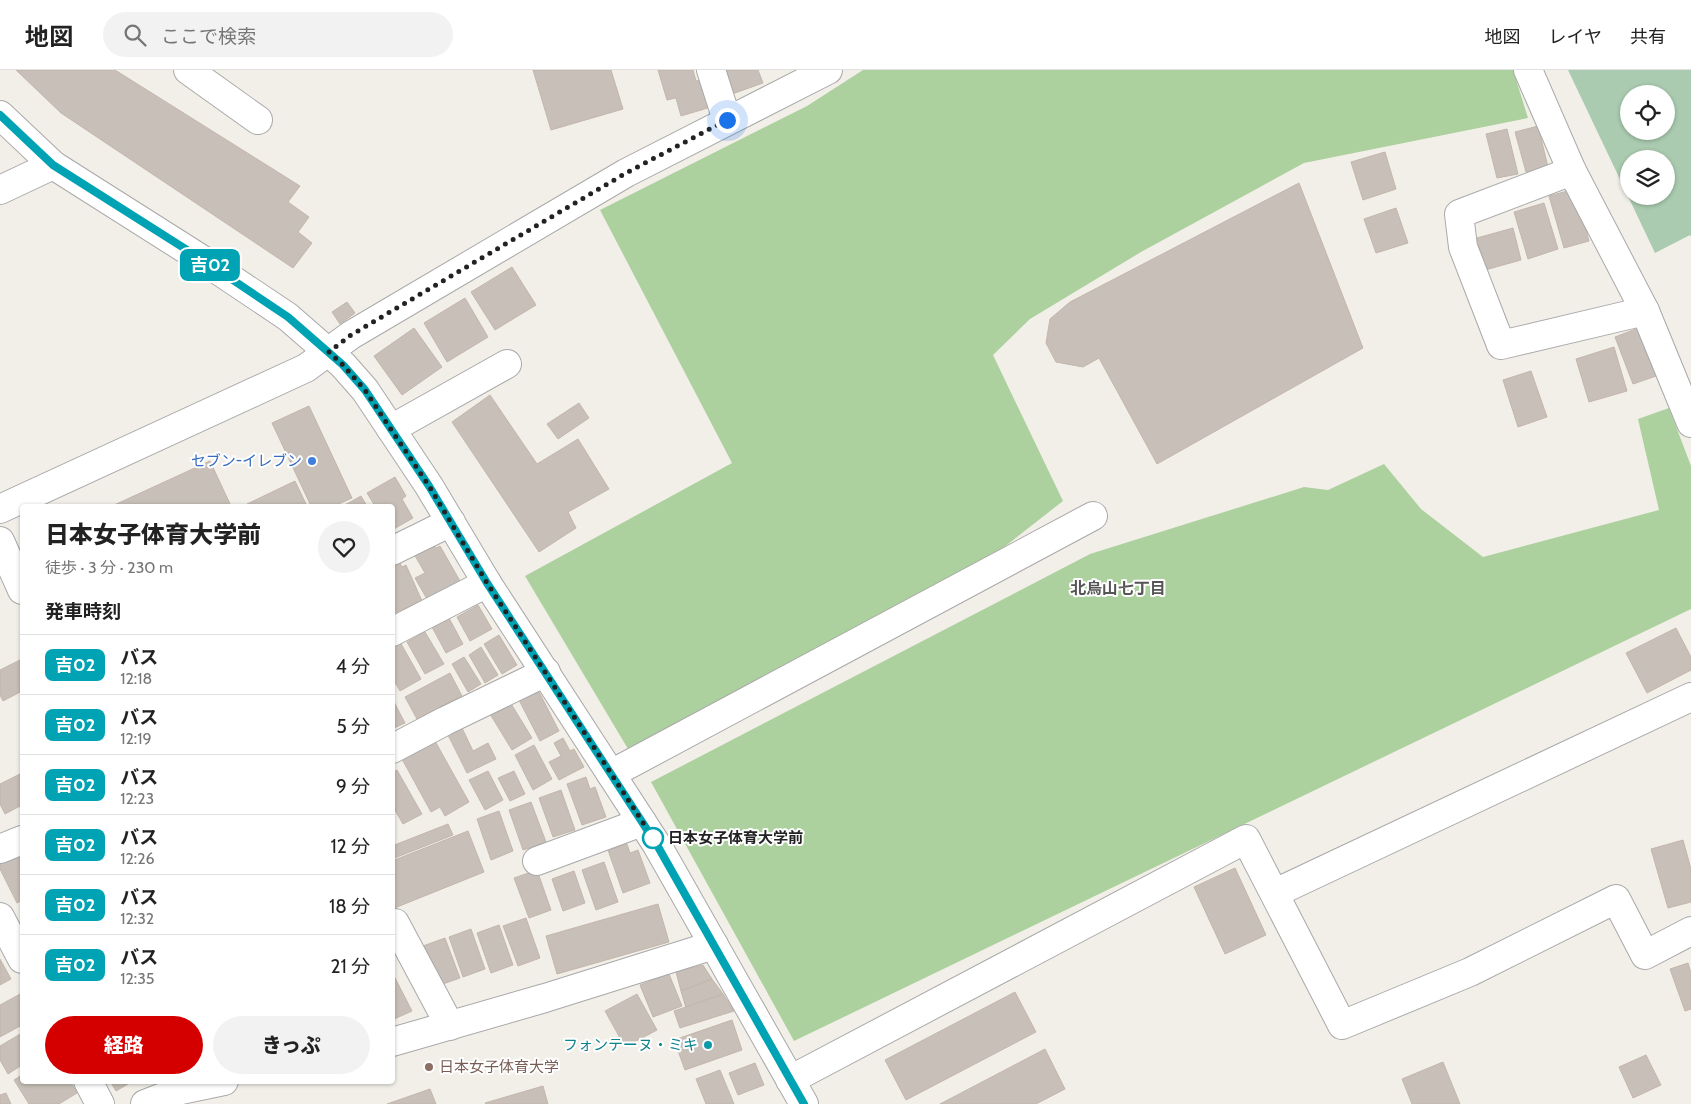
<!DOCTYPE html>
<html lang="ja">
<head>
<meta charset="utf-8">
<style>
  :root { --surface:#fff; --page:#f2f2f2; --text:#222; --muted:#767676; --line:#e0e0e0; --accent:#d40000 }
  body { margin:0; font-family:Cabin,"Noto Sans JP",sans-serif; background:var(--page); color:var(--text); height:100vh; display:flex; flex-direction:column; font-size:19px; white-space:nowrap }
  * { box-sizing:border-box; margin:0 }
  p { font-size:16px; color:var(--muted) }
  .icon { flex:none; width:28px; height:28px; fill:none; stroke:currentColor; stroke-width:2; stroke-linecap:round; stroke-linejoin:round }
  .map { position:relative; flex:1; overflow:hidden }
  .panel { position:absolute; left:20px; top:434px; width:375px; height:580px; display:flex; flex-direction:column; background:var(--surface); border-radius:5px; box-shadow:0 1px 4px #0004 }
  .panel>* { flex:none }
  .badge { padding:0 10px; border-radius:8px; font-size:18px; line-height:32px }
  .buttons { position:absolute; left:1620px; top:15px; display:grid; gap:10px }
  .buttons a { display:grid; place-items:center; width:55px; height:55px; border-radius:50%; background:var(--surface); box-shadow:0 1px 4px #0004; font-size:25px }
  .you { position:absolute; width:25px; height:25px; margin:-12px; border:4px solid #fff; border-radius:50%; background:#1a73e8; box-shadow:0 0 0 8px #1a73e833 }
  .map>.badge { position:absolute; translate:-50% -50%; box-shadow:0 0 0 2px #fff }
  h2 { padding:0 25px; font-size:19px; line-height:45px }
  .round { display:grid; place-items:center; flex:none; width:52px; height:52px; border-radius:26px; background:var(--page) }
  .head { display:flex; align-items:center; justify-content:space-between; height:85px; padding:0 25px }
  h1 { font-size:24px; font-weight:800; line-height:38px }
  .cta { display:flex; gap:10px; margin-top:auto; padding:10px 25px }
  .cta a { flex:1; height:58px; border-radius:30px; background:var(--accent); color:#fff; font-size:20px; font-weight:800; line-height:58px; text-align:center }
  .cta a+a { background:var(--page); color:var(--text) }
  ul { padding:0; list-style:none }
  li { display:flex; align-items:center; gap:15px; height:60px; padding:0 25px; border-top:1px solid var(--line) }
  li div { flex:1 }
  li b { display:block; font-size:19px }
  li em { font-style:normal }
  li .badge { min-width:55px; font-weight:700; text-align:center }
  header { display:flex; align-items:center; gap:30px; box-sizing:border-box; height:70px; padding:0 25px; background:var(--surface); border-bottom:1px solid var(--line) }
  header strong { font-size:24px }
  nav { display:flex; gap:28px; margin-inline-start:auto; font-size:18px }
  .search { width:350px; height:45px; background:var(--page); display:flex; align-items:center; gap:12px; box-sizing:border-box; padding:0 18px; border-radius:28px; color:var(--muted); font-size:19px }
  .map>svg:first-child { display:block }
  .forest { fill:#add19e }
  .cemetery { fill:#aacbaf; fill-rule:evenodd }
  .building { fill:#c7bfb8; stroke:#c4b6ab }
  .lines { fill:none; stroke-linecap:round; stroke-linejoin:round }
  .minor-casing { stroke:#a9a9a9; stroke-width:30 }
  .minor { stroke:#fff; stroke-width:28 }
  .line-casing { stroke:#fff; stroke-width:11 }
  .line { stroke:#00a3b4; stroke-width:8 }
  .walk { stroke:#222; stroke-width:5; stroke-dasharray:0 9 }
  .shop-dot { fill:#3f7fe0; stroke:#fff; stroke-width:2 }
  .stop-dot { fill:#fff; stroke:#00a3b4; stroke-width:2.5 }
  .culture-dot { fill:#0f9aa8; stroke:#fff; stroke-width:2 }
  .education-dot { fill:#8d6e63; stroke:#fff; stroke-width:2 }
  .labels { text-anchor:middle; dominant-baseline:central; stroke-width:4; stroke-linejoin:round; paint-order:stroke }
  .shop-label { font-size:15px; fill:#366cbe; stroke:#fff; text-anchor:end }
  .stop-label { font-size:15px; font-weight:bold; fill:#222; stroke:#fff; text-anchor:start }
  .culture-label { font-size:15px; fill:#0d838f; stroke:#fff; text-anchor:end }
  .education-label { font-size:15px; fill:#785e54; stroke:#fff; text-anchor:start }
  .neighbourhood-label { font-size:16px; font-weight:bold; fill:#555; stroke:#fff }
</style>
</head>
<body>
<header>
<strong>地図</strong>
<div class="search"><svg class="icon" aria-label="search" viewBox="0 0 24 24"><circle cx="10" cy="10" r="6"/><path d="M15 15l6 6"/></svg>ここで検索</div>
<nav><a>地図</a><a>レイヤ</a><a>共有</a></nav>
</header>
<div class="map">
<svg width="1691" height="1034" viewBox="0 0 1691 1034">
  <rect width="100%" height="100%" fill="#f2efe9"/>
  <g class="forest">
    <polygon points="863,0 1513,0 1528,48 1304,93 1141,182 1030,249 993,285 1063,431 999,481 631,684 525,506 732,393 600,140 807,36"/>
    <polygon points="1669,338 1691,396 1691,539 794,971 651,712 1090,484 1304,417 1328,420 1384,394 1421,439 1483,487 1659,440 1638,349"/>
  </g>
  <path class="cemetery" d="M1568,0h123v167l-1,-2 -35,18zM1629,24h37v37h-37zM1629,89h37v37h-37z"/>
  <g class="building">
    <polygon points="16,0 115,0 300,116 288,132 309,147 298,162 312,173 293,198 61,43"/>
    <polygon points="533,0 611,0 623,39 551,60"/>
    <polygon points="658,0 693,0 696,11 703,9 711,37 681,46 676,28 667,30"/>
    <polygon points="724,0 758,0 763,13 732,24"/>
    <polygon points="1538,56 1548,97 1526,102 1515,62"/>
    <polygon points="1507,59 1518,104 1497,108 1486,64"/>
    <polygon points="1385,82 1396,119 1363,130 1351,92"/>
    <polygon points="1299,113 1363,278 1157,394 1099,288 1083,297 1056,292 1046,273 1050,249 1070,232"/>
    <polygon points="1575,119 1589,171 1564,178 1549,126"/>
    <polygon points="1544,133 1558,179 1528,189 1514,142"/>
    <polygon points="1396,138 1408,173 1376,183 1364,149"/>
    <polygon points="1513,158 1521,190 1485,200 1477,168"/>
    <polygon points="512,197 536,235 495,260 471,222"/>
    <polygon points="465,228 488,267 447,292 424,253"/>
    <polygon points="347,232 355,243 340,254 332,242"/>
    <polygon points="1641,257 1659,305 1633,314 1615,267"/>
    <polygon points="414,258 442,297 402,325 374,286"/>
    <polygon points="1614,277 1627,321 1589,332 1576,289"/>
    <polygon points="1531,301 1547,347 1518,357 1503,310"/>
    <polygon points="490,325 537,394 578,369 609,419 568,442 576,458 539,482 452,352"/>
    <polygon points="579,333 589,348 558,369 547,354"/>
    <polygon points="309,336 352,428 334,436 311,436 272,353"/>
    <polygon points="210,391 231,436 112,436"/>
    <polygon points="395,407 406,426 402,429 413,448 392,460 392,436 375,436 367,423"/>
    <polygon points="295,411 307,436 248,436 247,434"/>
    <polygon points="361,426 367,436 343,436"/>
    <polygon points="433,473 436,478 440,476 460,511 427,529 415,508 425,503 414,484"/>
    <polygon points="399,491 402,497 406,495 422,531 392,544 392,494"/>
    <polygon points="478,535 492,559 470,571 457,547"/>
    <polygon points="449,548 463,574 446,583 432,557"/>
    <polygon points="1676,558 1691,587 1691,600 1647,623 1626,583"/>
    <polygon points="425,562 444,594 425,604 407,572"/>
    <polygon points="499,565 517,595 502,604 484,574"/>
    <polygon points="400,572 421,609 400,621 392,607 392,576"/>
    <polygon points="481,577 498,605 485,613 469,585"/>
    <polygon points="464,587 481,614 468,622 452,594"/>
    <polygon points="22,589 22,621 3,631 0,625 0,600"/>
    <polygon points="450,603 462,626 417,649 405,627"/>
    <polygon points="538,620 559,661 540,671 519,630"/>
    <polygon points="392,628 405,653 392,659"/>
    <polygon points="510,632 532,668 512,680 490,644"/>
    <polygon points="462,658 473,681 488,673 496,689 467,703 448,665"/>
    <polygon points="563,668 570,681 574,679 584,697 559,710 549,692 561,686 554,673"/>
    <polygon points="435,671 469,732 445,746 440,737 431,742 402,689"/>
    <polygon points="534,675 552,709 533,720 515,685"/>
    <polygon points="397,700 422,744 403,754 392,735 392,703"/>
    <polygon points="488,701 503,730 485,740 469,710"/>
    <polygon points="514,701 525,724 510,731 498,708"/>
    <polygon points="22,703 22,735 5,744 0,734 0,714"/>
    <polygon points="586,707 590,719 595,717 606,747 582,755 567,714"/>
    <polygon points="561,720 575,760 553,767 539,728"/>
    <polygon points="531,732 546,772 523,780 509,740"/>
    <polygon points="499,741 513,781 491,790 477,749"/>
    <polygon points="448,754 453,765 392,789 392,776"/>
    <polygon points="468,761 484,802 392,839 392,791"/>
    <polygon points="1683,770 1691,799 1691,832 1668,838 1651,779"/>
    <polygon points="627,774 630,783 638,780 650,813 623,823 608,780"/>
    <polygon points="22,781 22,830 17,833 0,799 0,792"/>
    <polygon points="604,792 618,832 596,840 582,800"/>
    <polygon points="1235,798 1266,865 1225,884 1194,817"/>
    <polygon points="537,800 551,840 529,848 514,808"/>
    <polygon points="574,801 585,833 563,841 552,809"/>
    <polygon points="658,834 669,872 557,904 546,866"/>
    <polygon points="526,848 540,888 518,896 503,856"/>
    <polygon points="499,855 513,895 491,903 477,863"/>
    <polygon points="471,859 485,899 463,907 449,867"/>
    <polygon points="445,868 460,908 437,916 423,876"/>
    <polygon points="0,889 11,909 0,915"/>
    <polygon points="1688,893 1691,903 1691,939 1685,941 1670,899"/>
    <polygon points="703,895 712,909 681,921 676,902"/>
    <polygon points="392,902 412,941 392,950"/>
    <polygon points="669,904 682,936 653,947 640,915"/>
    <polygon points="712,909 723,924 686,938 681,921"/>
    <polygon points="1015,922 1036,962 906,1030 885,990"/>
    <polygon points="22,923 22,955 0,967 0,935"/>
    <polygon points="637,924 657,960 625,977 605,941"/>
    <polygon points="723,924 734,941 680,958 674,941"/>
    <polygon points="732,950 742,980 685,1000 674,970"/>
    <polygon points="22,963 22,995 8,1004 0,990 0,976"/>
    <polygon points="1045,979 1065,1019 1036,1034 940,1034"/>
    <polygon points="1646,985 1661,1015 1633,1028 1619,997"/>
    <polygon points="1443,992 1460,1034 1412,1034 1402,1009"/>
    <polygon points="755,993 764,1015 738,1025 729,1003"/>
    <polygon points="720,1000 734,1034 706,1034 696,1009"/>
    <polygon points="22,1005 22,1011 70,1011 77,1023 59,1034 29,1034 14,1010"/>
    <polygon points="110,1011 133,1011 116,1021"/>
    <polygon points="543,1016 548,1034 486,1034 485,1033"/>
    <polygon points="430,1019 436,1034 387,1034"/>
    <polygon points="6,1023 11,1034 0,1034 0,1025"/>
  </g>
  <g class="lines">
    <g class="minor-casing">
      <g id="minor">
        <polyline points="188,0 258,50"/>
        <polyline points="711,0 727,50"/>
        <polyline points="1528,0 1572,101 1645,241 1691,353"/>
        <polyline points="0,45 53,95 206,192 288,247 343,295 365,320 429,416 487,513 657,775 804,1034"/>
        <polyline points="1572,101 1459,144 1463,177 1501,275 1645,241"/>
        <polyline points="0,120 53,95"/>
        <polyline points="391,359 507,294"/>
        <polyline points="0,439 306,298 351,265 626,103 828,0"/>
        <polyline points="0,471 22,520"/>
        <polyline points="392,481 451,452"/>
        <polyline points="392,562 487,513"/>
        <polyline points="392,679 445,651 546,602"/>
        <polyline points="611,704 1093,446"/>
        <polyline points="0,779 22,770"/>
        <polyline points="537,791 642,752"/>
        <polyline points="1275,823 1691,627"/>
        <polyline points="0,847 22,889"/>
        <polyline points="395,853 450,956"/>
        <polyline points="392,972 545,928 714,875"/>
        <polyline points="790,1010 1246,769 1342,955 1470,902 1616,829 1645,885 1691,861"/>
        <polyline points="88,1011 100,1034"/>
        <polyline points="145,1034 181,1020 224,1011"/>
      </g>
    </g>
    <use href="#minor" class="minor"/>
  </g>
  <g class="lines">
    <g class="line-casing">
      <polyline id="line" points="0,45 53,95 206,192 288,247 343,295 365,320 429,416 487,513 657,775 804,1034"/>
    </g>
    <use href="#line" class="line"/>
    <polyline class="walk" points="653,768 487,513 429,416 382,346 365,320 343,295 329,282 351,265 626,103 727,50"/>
  </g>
  <circle class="shop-dot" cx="312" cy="391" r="5"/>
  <circle class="stop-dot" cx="653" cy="768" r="10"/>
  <circle class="culture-dot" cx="708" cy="975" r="5"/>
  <circle class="education-dot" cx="429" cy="997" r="5"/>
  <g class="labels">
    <g class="shop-label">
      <text x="302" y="391">セブン-イレブン</text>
    </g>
    <g class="stop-label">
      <text x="668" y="768">日本女子体育大学前</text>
    </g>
    <g class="culture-label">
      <text x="698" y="975">フォンテーヌ・ミキ</text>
    </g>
    <g class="education-label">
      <text x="439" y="997">日本女子体育大学</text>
    </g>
    <g class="neighbourhood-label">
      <text x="1118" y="518">北烏山七丁目</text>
    </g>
  </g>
</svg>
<div class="buttons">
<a><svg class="icon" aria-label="locate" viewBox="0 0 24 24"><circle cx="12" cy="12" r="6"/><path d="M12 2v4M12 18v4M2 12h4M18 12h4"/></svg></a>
<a><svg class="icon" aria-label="layers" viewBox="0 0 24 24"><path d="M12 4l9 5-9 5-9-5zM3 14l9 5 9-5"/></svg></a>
</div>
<div class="you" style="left:727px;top:50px"></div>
<b class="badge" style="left:210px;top:195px;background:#00a3b4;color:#fff">吉02</b>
<section class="panel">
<div class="head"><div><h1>日本女子体育大学前</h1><p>徒歩 · 3 分 · 230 m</p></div><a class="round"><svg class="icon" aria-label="heart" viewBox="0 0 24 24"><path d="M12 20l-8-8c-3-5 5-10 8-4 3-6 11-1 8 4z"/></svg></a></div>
<h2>発車時刻</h2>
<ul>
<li><span class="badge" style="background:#00a3b4;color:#fff">吉02</span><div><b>バス</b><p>12:18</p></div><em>4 分</em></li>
<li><span class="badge" style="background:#00a3b4;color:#fff">吉02</span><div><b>バス</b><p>12:19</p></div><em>5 分</em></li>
<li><span class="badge" style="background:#00a3b4;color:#fff">吉02</span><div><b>バス</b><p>12:23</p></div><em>9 分</em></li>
<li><span class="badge" style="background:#00a3b4;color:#fff">吉02</span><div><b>バス</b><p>12:26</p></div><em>12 分</em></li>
<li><span class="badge" style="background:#00a3b4;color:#fff">吉02</span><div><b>バス</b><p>12:32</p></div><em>18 分</em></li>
<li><span class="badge" style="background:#00a3b4;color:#fff">吉02</span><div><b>バス</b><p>12:35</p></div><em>21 分</em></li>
</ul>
<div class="cta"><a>経路</a><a>きっぷ</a></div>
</section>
</div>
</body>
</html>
